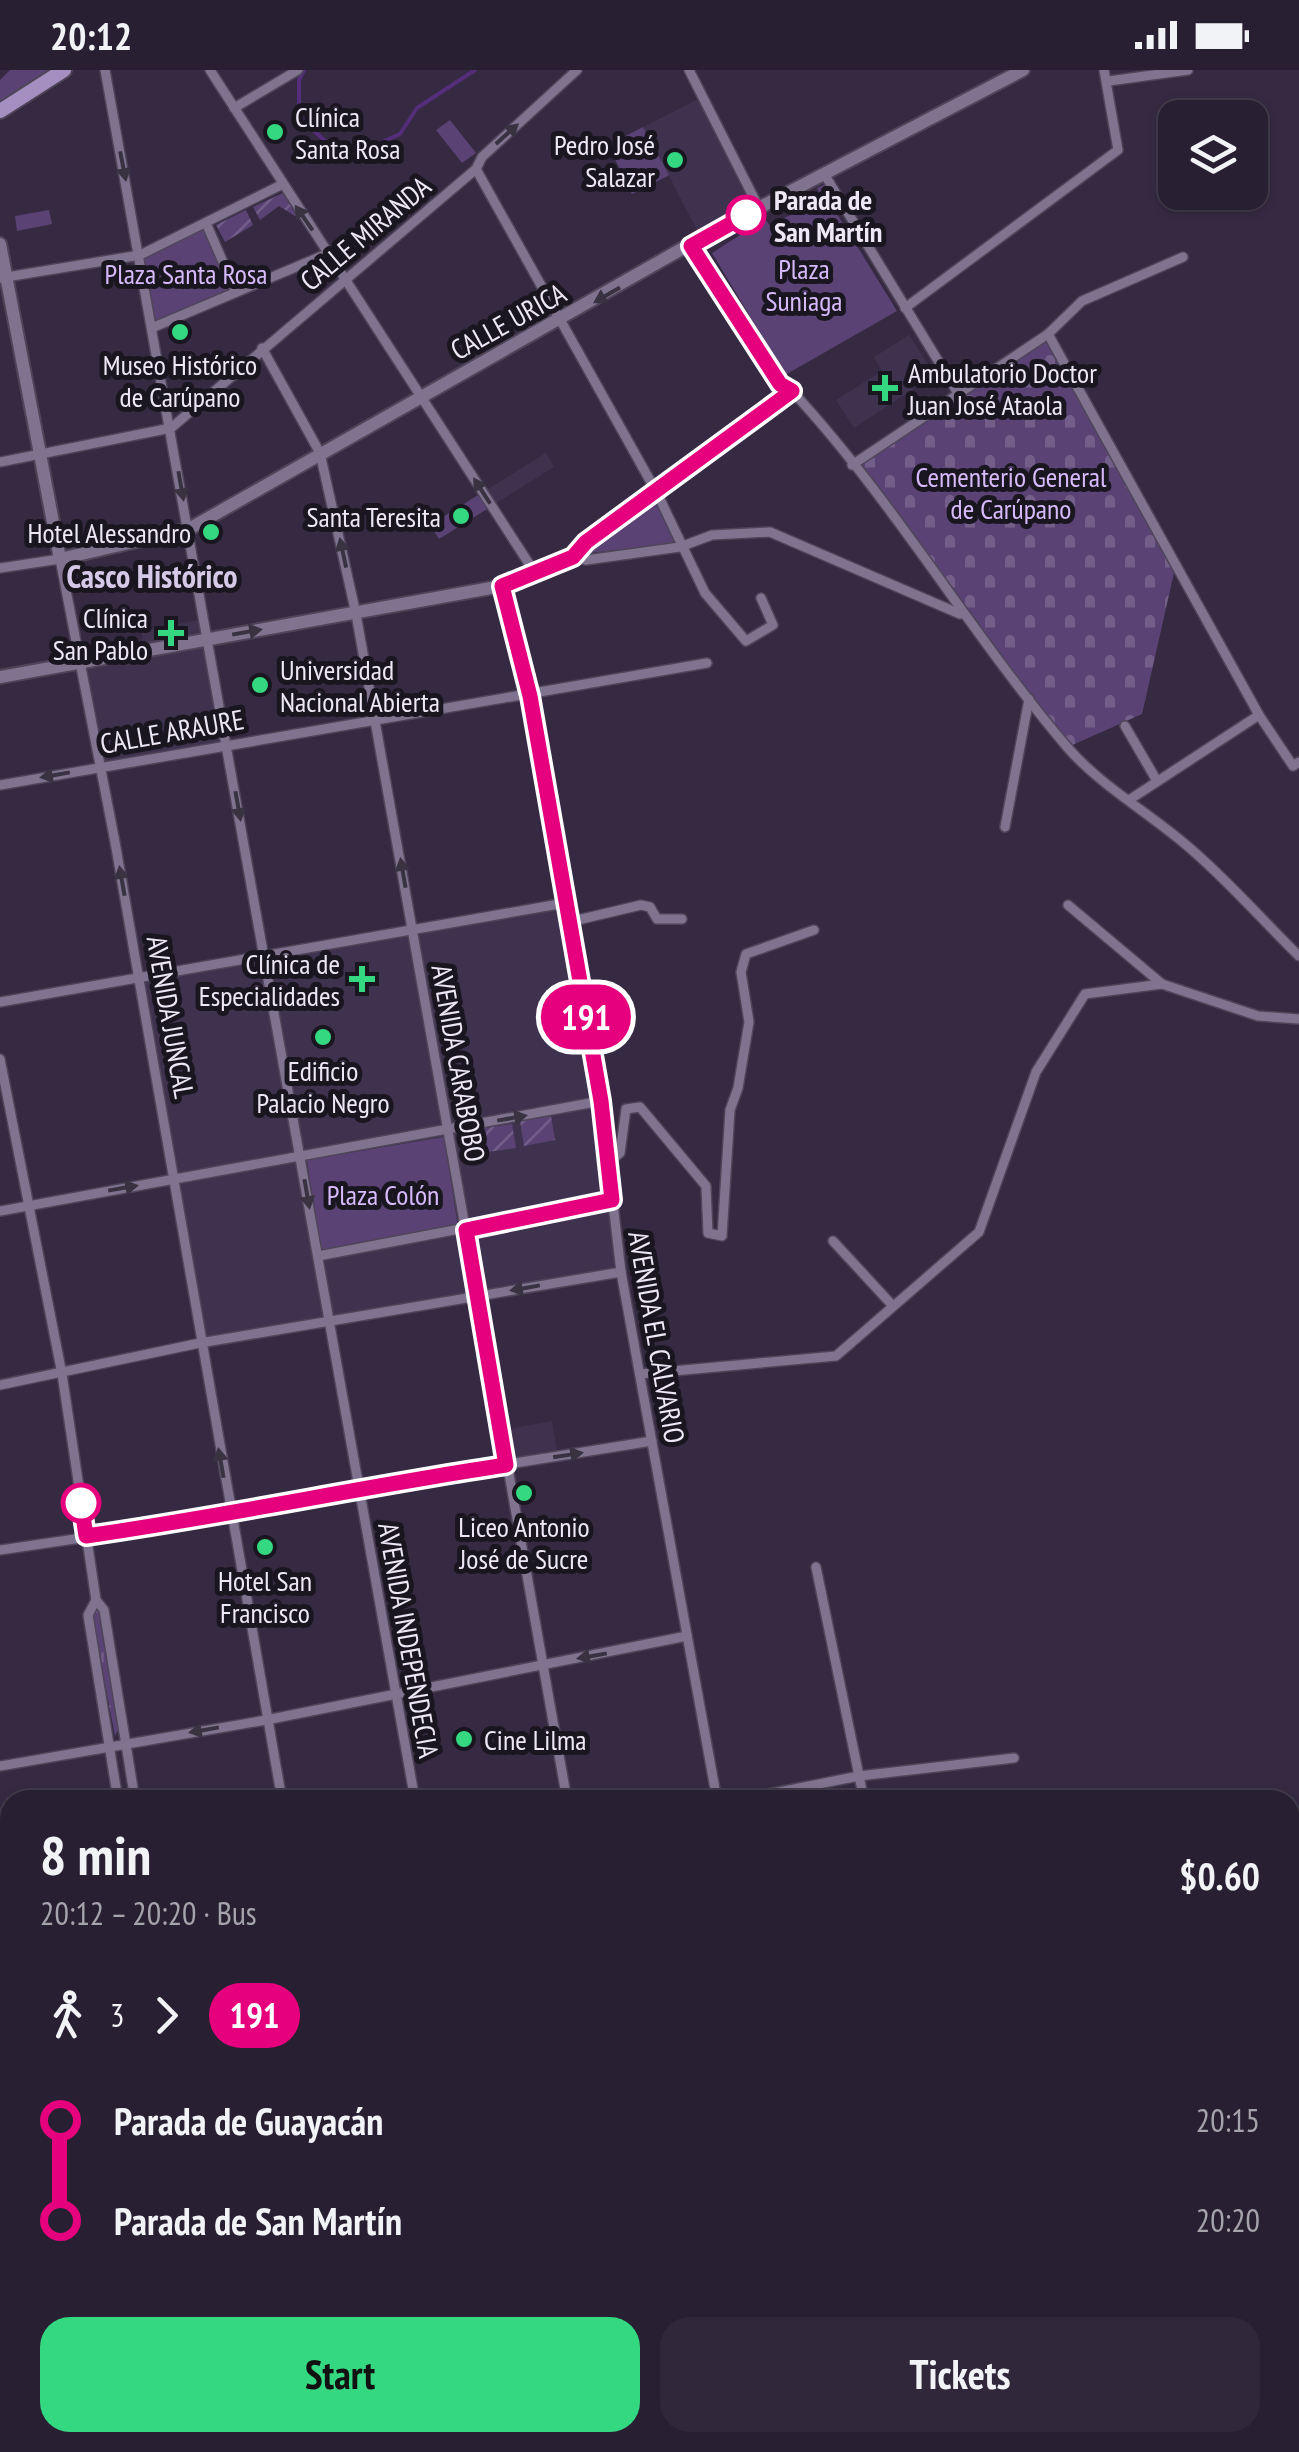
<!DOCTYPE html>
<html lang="en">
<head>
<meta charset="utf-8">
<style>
  :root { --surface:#282032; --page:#30283a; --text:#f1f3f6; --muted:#a5a3ac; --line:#443e4d; --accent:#34d881 }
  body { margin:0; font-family:"PT Sans Narrow",sans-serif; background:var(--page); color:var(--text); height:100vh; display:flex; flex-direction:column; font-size:38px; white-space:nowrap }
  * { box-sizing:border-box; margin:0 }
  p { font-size:32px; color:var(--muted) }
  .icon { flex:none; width:55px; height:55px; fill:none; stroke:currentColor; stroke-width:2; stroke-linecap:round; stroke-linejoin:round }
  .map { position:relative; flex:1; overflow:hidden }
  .sheet { position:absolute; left:0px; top:1720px; width:1300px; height:662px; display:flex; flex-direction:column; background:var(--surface); border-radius:30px 30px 0 0; box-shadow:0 2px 8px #0004,0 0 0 2px var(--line) }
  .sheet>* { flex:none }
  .badge { padding:0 20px; border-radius:32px; font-size:35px; line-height:65px }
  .fabs { position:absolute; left:1158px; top:30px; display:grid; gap:20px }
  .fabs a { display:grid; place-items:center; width:110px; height:110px; border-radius:20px; background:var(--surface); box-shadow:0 2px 8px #0004,0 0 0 2px var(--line); font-size:50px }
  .map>.badge { position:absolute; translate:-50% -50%; box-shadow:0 0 0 5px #fff }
  .legs { display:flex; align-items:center; gap:15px; height:110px; padding:0 40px; font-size:32px }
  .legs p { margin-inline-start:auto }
  .head { display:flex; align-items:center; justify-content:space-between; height:170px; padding:0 40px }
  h1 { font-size:55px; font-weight:800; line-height:75px }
  .cta { display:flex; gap:20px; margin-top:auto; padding:20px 40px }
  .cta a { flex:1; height:115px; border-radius:30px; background:var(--accent); color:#111; font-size:40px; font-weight:800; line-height:115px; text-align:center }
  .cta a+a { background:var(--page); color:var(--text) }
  ul { padding:0 40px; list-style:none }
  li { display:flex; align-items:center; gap:35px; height:100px; font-size:38px }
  li i { display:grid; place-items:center; width:15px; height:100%; margin:0 12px; background:currentColor }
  li i::after { content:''; width:25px; height:25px; margin:-12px; border:8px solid; border-radius:50%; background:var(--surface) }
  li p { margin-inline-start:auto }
  li:first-child i { background:linear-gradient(#0000 50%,currentColor 0) }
  li:last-child i { background:linear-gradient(currentColor 50%,#0000 0) }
  .status { display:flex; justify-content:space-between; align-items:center; height:70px; padding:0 50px; background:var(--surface); direction:ltr }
  .status svg { height:28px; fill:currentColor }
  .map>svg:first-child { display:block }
  .built { fill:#3f324f }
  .grass { fill:url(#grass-tufts) }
  .cemetery { fill:url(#cemetery-stones) }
  .park { fill:#5a4374 }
  .garden { fill:url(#garden-furrows) }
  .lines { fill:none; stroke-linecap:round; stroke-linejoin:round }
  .stream { stroke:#542e7a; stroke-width:4 }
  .street-casing { stroke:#4f4559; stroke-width:12 }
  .secondary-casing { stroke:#4f4559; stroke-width:16 }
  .primary-casing { stroke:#4f4559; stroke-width:18 }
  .street { stroke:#7f738f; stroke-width:9 }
  .secondary { stroke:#7f738f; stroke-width:12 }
  .primary { stroke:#a58fc0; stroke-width:14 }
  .oneway { fill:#383241 }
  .line-1-casing { stroke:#fff; stroke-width:22 }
  .line-1 { stroke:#e6007e; stroke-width:15 }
  .poi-dot { fill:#34d881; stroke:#1a1620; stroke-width:4 }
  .stop-1-dot { fill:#fff; stroke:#e6007e; stroke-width:5 }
  .labels { text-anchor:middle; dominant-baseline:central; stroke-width:10; stroke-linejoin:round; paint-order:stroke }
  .poi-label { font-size:28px; fill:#ede7f6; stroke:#1a1620; text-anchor:end }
  .stop-label { font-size:28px; font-weight:bold; fill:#ede7f6; stroke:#1a1620; text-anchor:start }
  .street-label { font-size:28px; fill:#ede7f6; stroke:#1a1620 }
  .park-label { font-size:28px; fill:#d7bafb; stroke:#1a1620 }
  .quarter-label { font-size:32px; font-weight:bold; fill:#d6c9e7; stroke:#1a1620 }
</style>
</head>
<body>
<div class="status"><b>20:12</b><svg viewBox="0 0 49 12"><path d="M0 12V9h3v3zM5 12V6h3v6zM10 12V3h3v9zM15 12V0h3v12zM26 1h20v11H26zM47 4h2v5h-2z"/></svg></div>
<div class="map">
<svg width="1299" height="2382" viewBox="0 0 1299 2382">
  <defs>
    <pattern id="grass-tufts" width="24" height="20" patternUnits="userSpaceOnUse" patternTransform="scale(2.5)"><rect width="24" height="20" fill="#5a4374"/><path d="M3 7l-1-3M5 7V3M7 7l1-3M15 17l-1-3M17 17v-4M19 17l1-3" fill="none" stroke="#725e88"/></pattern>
    <pattern id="cemetery-stones" width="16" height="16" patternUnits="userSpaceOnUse" patternTransform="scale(2.5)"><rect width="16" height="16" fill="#5a4374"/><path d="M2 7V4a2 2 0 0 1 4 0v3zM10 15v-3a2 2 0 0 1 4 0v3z" fill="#725e88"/></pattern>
    <pattern id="garden-furrows" width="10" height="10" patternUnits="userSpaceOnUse" patternTransform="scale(2.5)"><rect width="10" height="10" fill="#5a4374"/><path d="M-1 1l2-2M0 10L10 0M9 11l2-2" fill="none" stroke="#725e88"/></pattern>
  </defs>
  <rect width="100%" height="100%" fill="#352a42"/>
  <g class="built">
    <polygon points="702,27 759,138 701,168 669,106 632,124 608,75"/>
    <polygon points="909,265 935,305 854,358 836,330 882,301 874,287"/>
    <polygon points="546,383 554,397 439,469 430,455"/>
    <polygon points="199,550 202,565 144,579 141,561"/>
    <polygon points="209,569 227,673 104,695 85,591"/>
    <polygon points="565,833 601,1031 621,1202 200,1273 139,907"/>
    <polygon points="552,1351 557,1381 514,1389 509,1359"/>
  </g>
  <polygon class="grass" points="94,1538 99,1541 119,1658 115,1666 92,1545"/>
  <polygon class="cemetery" points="1048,264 1176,494 1142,644 1068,677 852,395"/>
  <g class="park">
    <polygon points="10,0 54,0 0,32 0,10"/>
    <polygon points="450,50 476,83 462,93 436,60"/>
    <polygon points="643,57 669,105 632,124 608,75"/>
    <polygon points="827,113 837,129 831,134 897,241 785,305 712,183 765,149 770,156 821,128 817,118"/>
    <polygon points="49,140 52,154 17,161 15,146"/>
    <polygon points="206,153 236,222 154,257 140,185"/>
    <polygon points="483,422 492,436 439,469 430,455"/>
    <polygon points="656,429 675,474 579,484"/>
    <polygon points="444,1067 458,1158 321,1181 307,1090"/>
  </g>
  <g class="garden">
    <polygon points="283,123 298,148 279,136 260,150 253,137"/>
    <polygon points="246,140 253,155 225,172 216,155"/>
    <polygon points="551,1046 555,1070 524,1076 520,1051"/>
    <polygon points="512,1054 516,1078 488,1082 485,1058"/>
  </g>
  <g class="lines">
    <polyline class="stream" points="304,0 299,10 299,46 334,80 371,77 400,64 417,38 475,0"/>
    <g class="street-casing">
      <g id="street">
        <polyline points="105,0 415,1730"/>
        <polyline points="210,0 535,503"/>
        <polyline points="689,0 759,138"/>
        <polyline points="1109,11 1188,0"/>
        <polyline points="234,38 298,0"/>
        <polyline points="476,99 657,423 705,523 746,571 773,555 761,528"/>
        <polyline points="826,107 959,325"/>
        <polyline points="206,153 236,222"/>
        <polyline points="0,208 140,185 281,115"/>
        <polyline points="905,238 1118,80 1104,0"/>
        <polyline points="154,257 329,183"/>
        <polyline points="1048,264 1259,645 1293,696 1299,692"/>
        <polyline points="262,278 320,383 356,544 567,1730"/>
        <path d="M792,321c102,110 178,242 275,356 33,38 79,64 118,97 40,33 76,75 114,112"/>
        <polyline points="0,392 171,358 476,99 482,87 577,0"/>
        <polyline points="852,395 1048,264 1082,231 1183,187"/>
        <polyline points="573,487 586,490 680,477 712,465 770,462 960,544"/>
        <polyline points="0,498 60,489 115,772 282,1730"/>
        <polyline points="502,516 530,626 601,1031 621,1202 717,1730"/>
        <polyline points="1125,656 1157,711"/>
        <polyline points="0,715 707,593"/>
        <polyline points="1129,730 1259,645"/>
        <polyline points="1005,757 1029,629"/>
        <polyline points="1068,835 1162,914"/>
        <polyline points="569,852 641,835 650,837 657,849 682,849"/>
        <polyline points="0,932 565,833"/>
        <polyline points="0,989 62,1304 96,1530 104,1540 135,1730"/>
        <polyline points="608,1092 620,1083 626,1039 640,1037 706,1116 708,1163 722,1166 730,1040 738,1018 749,952 741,902 746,884 814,860"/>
        <polyline points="0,1141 601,1031"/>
        <polyline points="833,1171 893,1236"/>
        <polyline points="318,1186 612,1130"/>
        <polyline points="640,1304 836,1286 979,1162 1036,1002 1085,924 1162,914 1258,946 1299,949"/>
        <polyline points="0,1315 200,1273 621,1202"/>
        <polyline points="0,1480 231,1446 360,1418 652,1371"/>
        <polyline points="816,1497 864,1730"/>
        <polyline points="96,1530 88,1545 118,1730"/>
        <polyline points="0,1696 266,1650 687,1566"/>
        <polyline points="738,1730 859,1706 1014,1688"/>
        <polyline points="0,1870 10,1929"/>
        <polyline points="0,2021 10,2019"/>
        <polyline points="1290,2084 1299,2091"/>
        <polyline points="0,2175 10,2174"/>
        <polyline points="1290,2194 1299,2177"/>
        <polyline points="1290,2231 1299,2238"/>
        <polyline points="0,2324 10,2322"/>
        <polyline points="98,2372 99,2382"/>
        <polyline points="240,2372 242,2382"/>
        <polyline points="401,2372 403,2382"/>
        <polyline points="530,2372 532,2382"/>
        <polyline points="680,2372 682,2382"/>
        <polyline points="341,2382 394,2372"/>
      </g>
    </g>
    <g class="secondary-casing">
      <g id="secondary">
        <polyline points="0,174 60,489 189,459 701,168 1023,0"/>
        <polyline points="0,607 502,516 573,487 586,472 792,321 780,314 691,176"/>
      </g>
    </g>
    <g class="primary-casing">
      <polyline id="primary" points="0,41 64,0"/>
    </g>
    <use href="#street" class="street"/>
    <use href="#secondary" class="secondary"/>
    <use href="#primary" class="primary"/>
  </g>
  <defs><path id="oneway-solid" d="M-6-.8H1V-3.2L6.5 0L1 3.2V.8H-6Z" transform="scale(2.5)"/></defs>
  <g class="oneway">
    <use href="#oneway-solid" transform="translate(507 64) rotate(-42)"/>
    <use href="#oneway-solid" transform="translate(123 96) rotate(79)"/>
    <use href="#oneway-solid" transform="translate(304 148) rotate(-125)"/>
    <use href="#oneway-solid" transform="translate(607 225) rotate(150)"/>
    <use href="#oneway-solid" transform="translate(181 416) rotate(80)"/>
    <use href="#oneway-solid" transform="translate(482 421) rotate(-123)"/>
    <use href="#oneway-solid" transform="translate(343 483) rotate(-102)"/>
    <use href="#oneway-solid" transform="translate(247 562) rotate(-10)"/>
    <use href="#oneway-solid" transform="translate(55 705) rotate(170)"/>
    <use href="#oneway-solid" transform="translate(238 736) rotate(80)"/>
    <use href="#oneway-solid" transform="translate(403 803) rotate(-100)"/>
    <use href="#oneway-solid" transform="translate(122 811) rotate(-100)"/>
    <use href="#oneway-solid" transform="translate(512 1048) rotate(-10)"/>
    <use href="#oneway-solid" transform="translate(123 1118) rotate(-10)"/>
    <use href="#oneway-solid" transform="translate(307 1124) rotate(80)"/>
    <use href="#oneway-solid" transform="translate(525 1218) rotate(170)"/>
    <use href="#oneway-solid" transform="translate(568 1385) rotate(-9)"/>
    <use href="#oneway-solid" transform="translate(221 1393) rotate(-100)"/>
    <use href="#oneway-solid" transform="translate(592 1586) rotate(170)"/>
    <use href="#oneway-solid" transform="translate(204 1660) rotate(170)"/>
  </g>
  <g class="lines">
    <g class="line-1-casing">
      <path id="line-1" d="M81,1433l5,33c141,-20 280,-50 420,-71l-40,-235 146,-30 -11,-99 -71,-405 -28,-110 71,-29 13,-15 206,-151 -12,-7 -89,-138 55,-31"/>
    </g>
    <use href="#line-1" class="line-1"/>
  </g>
  <g class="poi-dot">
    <circle cx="275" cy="62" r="10"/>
    <circle cx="675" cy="90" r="10"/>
    <circle cx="180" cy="262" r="10"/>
    <path d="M880 303h10v10h10v10h-10v10h-10v-10h-10v-10h10z"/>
    <circle cx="461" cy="446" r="10"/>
    <circle cx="211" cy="462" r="10"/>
    <path d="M166 548h10v10h10v10h-10v10h-10v-10h-10v-10h10z"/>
    <circle cx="260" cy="615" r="10"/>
    <path d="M357 894h10v10h10v10h-10v10h-10v-10h-10v-10h10z"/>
    <circle cx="323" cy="967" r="10"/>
    <circle cx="524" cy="1423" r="10"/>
    <circle cx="265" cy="1477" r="10"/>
    <circle cx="464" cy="1669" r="10"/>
  </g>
  <g class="stop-1-dot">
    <circle cx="746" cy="145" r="18"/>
    <circle cx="81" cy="1433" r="18"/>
  </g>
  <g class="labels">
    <g class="poi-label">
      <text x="295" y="46" text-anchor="start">Clínica<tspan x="295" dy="32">Santa Rosa</tspan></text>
      <text x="655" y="74">Pedro José<tspan x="655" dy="32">Salazar</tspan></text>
      <text x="180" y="294" text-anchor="middle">Museo Histórico<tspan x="180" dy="32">de Carúpano</tspan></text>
      <text x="908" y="302" text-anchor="start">Ambulatorio Doctor<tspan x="908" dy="32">Juan José Ataola</tspan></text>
      <text x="441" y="446">Santa Teresita</text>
      <text x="191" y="462">Hotel Alessandro</text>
      <text x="148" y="547">Clínica<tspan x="148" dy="32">San Pablo</tspan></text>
      <text x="280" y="599" text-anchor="start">Universidad<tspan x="280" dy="32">Nacional Abierta</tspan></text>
      <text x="340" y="893">Clínica de<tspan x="340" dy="32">Especialidades</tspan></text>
      <text x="323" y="1000" text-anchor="middle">Edificio<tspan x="323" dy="32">Palacio Negro</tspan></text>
      <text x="524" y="1456" text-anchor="middle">Liceo Antonio<tspan x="524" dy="32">José de Sucre</tspan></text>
      <text x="265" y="1510" text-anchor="middle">Hotel San<tspan x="265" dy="32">Francisco</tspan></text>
      <text x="484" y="1669" text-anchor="start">Cine Lilma</text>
    </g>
    <g class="stop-label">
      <text x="774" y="129">Parada de<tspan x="774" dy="32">San Martín</tspan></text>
    </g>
    <g class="street-label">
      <text transform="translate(365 163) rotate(-40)">CALLE MIRANDA</text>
      <text transform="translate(508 251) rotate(-29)">CALLE URICA</text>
      <text transform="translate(172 661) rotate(-10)">CALLE ARAURE</text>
      <text transform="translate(171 947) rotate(80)">AVENIDA JUNCAL</text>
      <text transform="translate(459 993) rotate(80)">AVENIDA CARABOBO</text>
      <text transform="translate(657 1267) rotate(80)">AVENIDA EL CALVARIO</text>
      <text transform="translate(409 1570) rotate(80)">AVENIDA INDEPENDECIA</text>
    </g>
    <g class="park-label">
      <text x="804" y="198">Plaza<tspan x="804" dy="32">Suniaga</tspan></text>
      <text x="186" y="203">Plaza Santa Rosa</text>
      <text x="1011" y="406">Cementerio General<tspan x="1011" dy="32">de Carúpano</tspan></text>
      <text x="383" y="1124">Plaza Colón</text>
    </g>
    <g class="quarter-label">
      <text x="152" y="506">Casco Histórico</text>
    </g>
  </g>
</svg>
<div class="fabs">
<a><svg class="icon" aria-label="layers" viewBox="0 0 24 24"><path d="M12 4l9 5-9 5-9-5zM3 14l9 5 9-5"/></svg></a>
</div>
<b class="badge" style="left:586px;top:947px;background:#e6007e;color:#fff">191</b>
<section class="sheet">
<div class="head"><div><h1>8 min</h1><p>20:12 – 20:20 · Bus</p></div><b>$0.60</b></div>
<div class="legs"><svg class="icon" aria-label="walk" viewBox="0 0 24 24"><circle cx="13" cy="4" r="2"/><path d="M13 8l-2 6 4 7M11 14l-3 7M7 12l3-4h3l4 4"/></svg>3<svg class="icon" aria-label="forward" viewBox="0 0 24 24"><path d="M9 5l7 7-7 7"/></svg><b class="badge" style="background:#e6007e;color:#fff">191</b></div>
<ul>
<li><i style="color:#e6007e"></i><b>Parada de Guayacán</b><p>20:15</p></li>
<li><i style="color:#e6007e"></i><b>Parada de San Martín</b><p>20:20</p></li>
</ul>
<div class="cta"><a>Start</a><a>Tickets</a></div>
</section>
</div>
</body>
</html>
